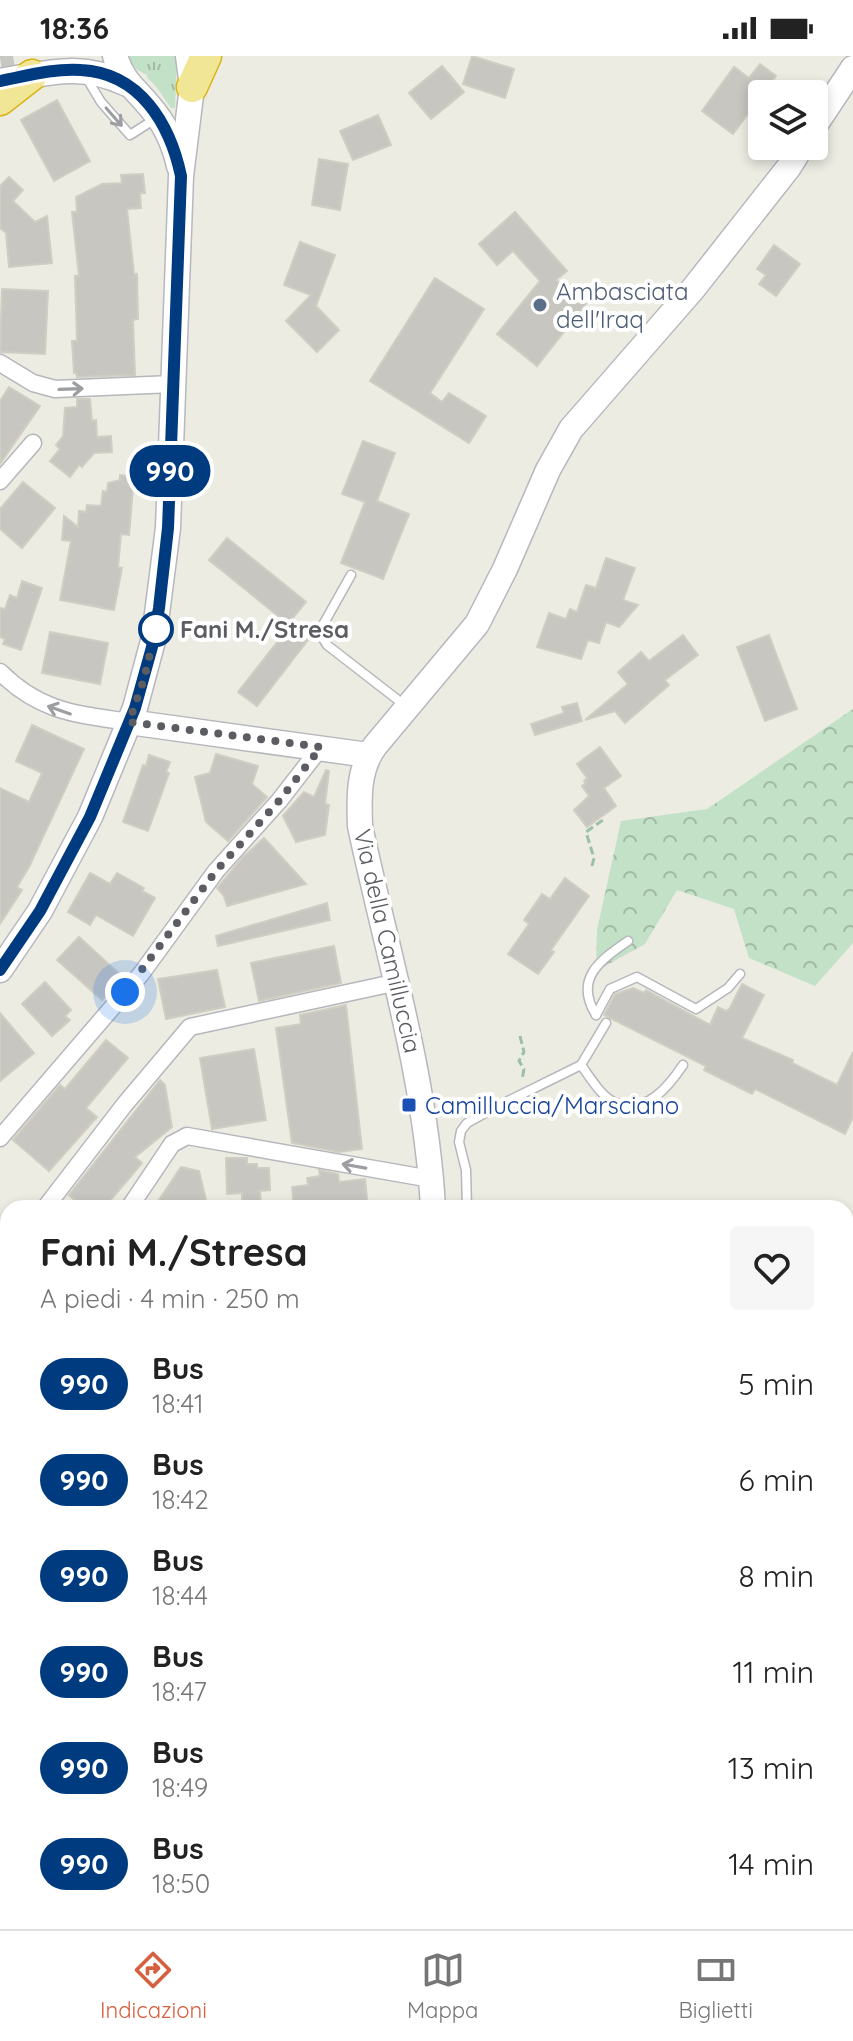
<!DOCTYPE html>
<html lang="it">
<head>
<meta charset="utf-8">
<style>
  :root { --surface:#fff; --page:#f6f6f6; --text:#222; --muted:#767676; --line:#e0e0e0; --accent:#d65f3f }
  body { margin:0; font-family:Quicksand,sans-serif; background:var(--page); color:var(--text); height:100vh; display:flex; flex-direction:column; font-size:30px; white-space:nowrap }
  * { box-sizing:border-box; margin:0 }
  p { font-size:26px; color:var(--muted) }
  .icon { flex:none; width:44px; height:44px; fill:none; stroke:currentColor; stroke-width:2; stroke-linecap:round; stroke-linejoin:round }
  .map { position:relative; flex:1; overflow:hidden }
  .details { position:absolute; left:0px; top:1144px; width:854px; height:730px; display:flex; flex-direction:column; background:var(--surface); border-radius:24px 24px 0 0; box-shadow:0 4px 12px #0003 }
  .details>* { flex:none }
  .badge { padding:0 16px; border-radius:26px; font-size:28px; line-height:52px }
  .fabs { position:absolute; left:748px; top:24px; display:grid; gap:16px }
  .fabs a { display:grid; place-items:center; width:80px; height:80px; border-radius:8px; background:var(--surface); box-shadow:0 4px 12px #0003; font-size:40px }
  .you { position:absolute; width:40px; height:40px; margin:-20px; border:6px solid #fff; border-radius:50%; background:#1a73e8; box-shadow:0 0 0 12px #1a73e833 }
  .map>.badge { position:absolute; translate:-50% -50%; box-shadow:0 0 0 4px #fff }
  .round { display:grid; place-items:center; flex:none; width:84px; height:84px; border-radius:8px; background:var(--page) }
  .head { display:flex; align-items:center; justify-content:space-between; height:136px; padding:0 40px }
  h1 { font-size:38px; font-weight:800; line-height:60px }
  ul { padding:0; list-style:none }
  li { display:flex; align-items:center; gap:24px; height:96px; padding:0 40px }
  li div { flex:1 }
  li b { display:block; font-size:30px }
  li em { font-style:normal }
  li .badge { min-width:88px; font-weight:700; text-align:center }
  .status { display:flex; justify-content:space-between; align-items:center; height:56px; padding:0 40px; background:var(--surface); direction:ltr }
  .status svg { height:22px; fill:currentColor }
  .menu { display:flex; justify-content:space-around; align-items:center; height:112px; border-top:2px solid var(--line); background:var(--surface); font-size:22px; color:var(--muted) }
  .menu a { display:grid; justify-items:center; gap:4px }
  .menu .on { color:var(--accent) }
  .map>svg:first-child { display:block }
  .grass { fill:url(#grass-tufts) }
  .forest { fill:url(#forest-crowns) }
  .garden { fill:#c2e1c6 }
  .building { fill:#c8c6c0; stroke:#d0cec2; stroke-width:2 }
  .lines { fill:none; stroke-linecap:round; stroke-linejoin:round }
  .highway-tunnel { stroke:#c8c8c3; stroke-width:30; stroke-dasharray:30 15; stroke-linecap:butt }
  .lane-casing { stroke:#b6b7bc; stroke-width:11 }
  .street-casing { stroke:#b6b7bc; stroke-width:19 }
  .secondary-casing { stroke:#b7b8be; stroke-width:27 }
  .highway-casing { stroke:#d8b518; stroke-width:33 }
  .path { stroke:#9bbfaa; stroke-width:3; stroke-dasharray:8 4; stroke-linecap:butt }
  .lane { stroke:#fff; stroke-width:8 }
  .street { stroke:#fff; stroke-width:16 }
  .secondary { stroke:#fff; stroke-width:24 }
  .highway { stroke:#f1e695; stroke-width:30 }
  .oneway { stroke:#9d9ea1 }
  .line-casing { stroke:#fff; stroke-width:18 }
  .line { stroke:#003b80; stroke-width:12 }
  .walk { stroke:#5b5d62; stroke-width:8; stroke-dasharray:0 14.4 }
  .service-dot { fill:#5c6f8a; stroke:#fff; stroke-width:3 }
  .stop-dot { fill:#fff; stroke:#003b80; stroke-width:4 }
  .transit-dot { fill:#1a4fb4; stroke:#fff; stroke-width:3 }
  .labels { text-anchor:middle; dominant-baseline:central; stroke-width:8; stroke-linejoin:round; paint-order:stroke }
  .service-label { font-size:24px; fill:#4e5e75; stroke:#fff; text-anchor:start }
  .stop-label { font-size:24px; font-weight:bold; fill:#5b5d62; stroke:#fff; text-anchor:start }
  .street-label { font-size:24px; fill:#5b5d62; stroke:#fff }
  .transit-label { font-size:24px; fill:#164399; stroke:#fff; text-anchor:start }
</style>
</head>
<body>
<div class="status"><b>18:36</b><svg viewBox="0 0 49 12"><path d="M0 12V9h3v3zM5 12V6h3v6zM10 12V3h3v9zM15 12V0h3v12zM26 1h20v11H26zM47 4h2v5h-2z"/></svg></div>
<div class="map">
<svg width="853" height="1873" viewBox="0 0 853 1873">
  <defs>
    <pattern id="grass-tufts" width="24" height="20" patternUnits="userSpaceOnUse" patternTransform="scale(2)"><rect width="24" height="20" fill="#c2e1c6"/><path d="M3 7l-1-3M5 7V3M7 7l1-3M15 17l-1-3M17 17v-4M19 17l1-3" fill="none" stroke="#a1baa4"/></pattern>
    <pattern id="forest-crowns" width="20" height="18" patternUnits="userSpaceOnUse" patternTransform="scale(2)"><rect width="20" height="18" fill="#c2e1c6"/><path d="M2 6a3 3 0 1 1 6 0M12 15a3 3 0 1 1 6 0" fill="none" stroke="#a1baa4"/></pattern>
  </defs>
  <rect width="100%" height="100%" fill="#ecece3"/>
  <polygon class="grass" points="127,0 177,0 175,52 171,52 155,29 148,23 147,19 136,13"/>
  <polygon class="forest" points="853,653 853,887 815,930 749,902 734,853 677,834 645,888 596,915 597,874 621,765 707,753"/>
  <polygon class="garden" points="853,1550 853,1716 846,1718 846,1553"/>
  <g class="building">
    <polygon points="472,0 514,13 505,42 463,28"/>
    <polygon points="760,8 776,20 733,78 702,55 734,11 749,22"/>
    <polygon points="442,10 464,36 431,63 409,37"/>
    <polygon points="57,44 90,105 54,125 21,64"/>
    <polygon points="378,59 391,89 353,104 340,75"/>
    <polygon points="319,103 348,108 340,154 312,149"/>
    <polygon points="143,118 145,137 140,137 141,152 127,153 134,218 137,218 138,263 133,264 135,319 77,321 76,317 74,317 72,285 77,285 75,220 79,220 72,156 77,156 76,141 102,128 122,127 121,119"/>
    <polygon points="9,121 23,134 13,145 35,166 47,160 52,207 9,211 6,177 0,172 0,130"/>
    <polygon points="515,156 567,215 556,224 586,248 537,310 497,278 540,225 513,195 497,209 479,188"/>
    <polygon points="300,186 335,199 316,250 339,274 317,296 286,265 311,239 284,229"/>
    <polygon points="774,189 800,208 776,240 759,228 766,219 757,213"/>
    <polygon points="435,222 484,253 430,337 442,346 449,337 486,360 469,387 370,325"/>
    <polygon points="2,233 48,235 45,298 0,296"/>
    <polygon points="9,331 40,350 0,408 0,345"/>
    <polygon points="77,343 90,343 92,365 96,364 97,381 111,380 112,396 94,397 82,411 79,409 70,421 50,405 60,393 56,389 63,380 65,352 77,351"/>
    <polygon points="363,385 395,397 377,445 409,458 383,523 341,507 365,446 342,438"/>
    <polygon points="120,419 134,421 129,479 121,478 118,511 122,512 114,554 60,544 71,485 62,484 64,460 78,471 79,455 86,456 87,449 101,450 103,435 107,436 108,427 120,424"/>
    <polygon points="23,426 55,452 22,492 0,473 0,453"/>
    <polygon points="227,482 306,546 288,568 209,504"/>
    <polygon points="606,502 635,512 623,544 638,549 619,571 606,566 599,587 588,584 581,603 537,591 549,557 566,563 570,553 577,556 586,529 596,532"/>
    <polygon points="22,525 42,532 21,594 3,588 5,583 0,581 0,552 5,553 10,539 17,542"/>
    <polygon points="290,570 308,584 257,650 238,636"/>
    <polygon points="50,576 108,587 100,628 42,617"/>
    <polygon points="683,579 698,599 665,624 669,629 625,667 615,655 585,664 628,628 618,616 641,596 649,605"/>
    <polygon points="769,579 797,653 765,665 737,591"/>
    <polygon points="577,647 582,665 535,679 531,668 564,657 562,651"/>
    <polygon points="32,669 84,693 29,811 17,831 22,834 0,868 0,732 29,746 42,717 16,705"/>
    <polygon points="600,691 621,720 604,732 616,750 587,771 574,754 589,740 582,730 586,727 584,725 587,722 577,708"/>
    <polygon points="216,698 258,710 252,728 267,741 228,785 206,766 195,721 210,717"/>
    <polygon points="149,699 170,706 166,716 169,717 148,775 123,766 143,709 146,710"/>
    <polygon points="326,714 329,715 325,748 329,749 325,779 296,786 283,760 304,736 314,741"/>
    <polygon points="264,782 306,828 227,850 224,840 217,832 243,801"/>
    <polygon points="90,817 110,828 117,817 144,832 142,835 155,842 133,880 96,859 90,869 68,856"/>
    <polygon points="565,822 589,840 551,894 554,896 538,918 508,898 529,868 524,864 542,838 550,843"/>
    <polygon points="327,847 330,864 218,890 216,880"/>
    <polygon points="79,881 123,921 102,944 57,904"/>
    <polygon points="334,890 341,927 259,945 251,907"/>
    <polygon points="217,914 225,951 166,963 158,923"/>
    <polygon points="45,926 71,954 65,960 70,964 52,980 22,948"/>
    <polygon points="742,928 764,939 742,982 793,1004 792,1007 837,1029 853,996 853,1061 845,1078 755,1033 752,1038 704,1014 706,1010 604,959 615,938 633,932 644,937 646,934 710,969 718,951 726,955 730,952"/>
    <polygon points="346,949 362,1093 339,1096 292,1087 276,972 301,968 300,959"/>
    <polygon points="0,957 34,997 0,1025"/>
    <polygon points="106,984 128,1002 86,1052 97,1061 49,1115 13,1084 60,1029 65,1033"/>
    <polygon points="254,993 266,1064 212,1073 200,1002"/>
    <polygon points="160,1024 165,1029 172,1071 135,1101 142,1107 104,1152 84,1152 69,1139"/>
    <polygon points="226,1102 247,1102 247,1108 257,1108 257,1112 269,1112 270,1134 260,1135 261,1149 242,1149 242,1137 227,1138"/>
    <polygon points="181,1111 199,1115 208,1152 171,1152 159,1144"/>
    <polygon points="319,1114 338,1118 339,1126 365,1123 368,1152 294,1152 292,1131 308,1129 307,1122 320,1120"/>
  </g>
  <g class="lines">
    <polyline class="highway-tunnel" points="0,2 13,0"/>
    <g class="lane-casing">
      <g id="lane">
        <polyline points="86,21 101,46 130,79 155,63"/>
        <polyline points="351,519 319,576 327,589 407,651"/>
        <polyline points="596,959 610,933 637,921 696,953 728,932 740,918"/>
        <path d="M596,959c-22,-36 3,-54 32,-74"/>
        <path d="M581,1009c9,12 20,32 35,38 30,12 53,-17 67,-38"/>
        <polyline points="467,1152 466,1114 459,1086 461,1075 467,1067 498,1050 581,1009 606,967"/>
      </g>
    </g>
    <g class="street-casing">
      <g id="street">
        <polyline points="0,307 33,327 55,333 173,328"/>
        <polyline points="0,425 33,387"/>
        <path d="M0,616c40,40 76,42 129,50"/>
        <polyline points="0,1082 141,918 216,815 279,745 321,691"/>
        <polyline points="45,1152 125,1048 190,971 398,926"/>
        <polyline points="129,1152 172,1088 187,1080 431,1123"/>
        <polyline points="0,1209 8,1199"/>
        <polyline points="0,1330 8,1328"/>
        <polyline points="0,1521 8,1519"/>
        <polyline points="339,1873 341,1866"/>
      </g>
    </g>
    <g class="secondary-casing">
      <g id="secondary">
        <path d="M115,0c8,26 20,32 36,52 15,17 23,36 28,58"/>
        <path d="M0,25c50,-8 79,-19 127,3"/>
        <polyline points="814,71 853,12"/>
        <polyline points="129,666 368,699"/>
        <polyline points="0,914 40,855 90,761 135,652 154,581 168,472 181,120 192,31 188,0"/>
        <path d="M433,1152c-7,-131 -46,-255 -73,-382 -1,-28 -2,-57 15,-80l102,-122 28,-55 43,-99 23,-41 122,-140 96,-122 13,-21"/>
        <polyline points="0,1619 8,1617"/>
        <polyline points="493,1866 495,1873"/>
      </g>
    </g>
    <g class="highway-casing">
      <g id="highway">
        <polyline points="192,31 206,0"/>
        <polyline points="0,44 32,19"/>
      </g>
    </g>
    <g class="path">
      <polyline points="592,810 594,802 586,776 603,764"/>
      <polyline points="520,980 524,996 519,1005 524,1013 522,1024"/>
    </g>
    <use href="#lane" class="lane"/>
    <use href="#street" class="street"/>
    <use href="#secondary" class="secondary"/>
    <use href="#highway" class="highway"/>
  </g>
  <defs><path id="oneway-shaft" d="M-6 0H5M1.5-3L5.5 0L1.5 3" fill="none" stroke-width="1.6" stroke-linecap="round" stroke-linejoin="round" transform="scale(2)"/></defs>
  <g class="oneway">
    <use href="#oneway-shaft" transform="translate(114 61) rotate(49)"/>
    <use href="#oneway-shaft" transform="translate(71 333) rotate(-2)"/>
    <use href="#oneway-shaft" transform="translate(59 654) rotate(-161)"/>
    <use href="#oneway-shaft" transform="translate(354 1110) rotate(-170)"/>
  </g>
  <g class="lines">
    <g class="line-casing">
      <path id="line" d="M0,25c26,-5 54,-13 81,-11 59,3 89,54 100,106l-13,352 -9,80 -7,39 -17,61 -45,109 -50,94 -40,59"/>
    </g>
    <use href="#line" class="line"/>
    <polyline class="walk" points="125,936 216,815 279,745 321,691 129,666 144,623 157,568 156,573"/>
  </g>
  <circle class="service-dot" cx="540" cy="249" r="8"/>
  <circle class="stop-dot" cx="156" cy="573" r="16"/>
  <rect class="transit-dot" x="401" y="1041" width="16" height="16" rx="4"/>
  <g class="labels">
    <g class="service-label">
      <text x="556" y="235">Ambasciata<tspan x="556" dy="28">dell'Iraq</tspan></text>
    </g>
    <g class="stop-label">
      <text x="180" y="573">Fani M./Stresa</text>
    </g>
    <g class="street-label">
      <text transform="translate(388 885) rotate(77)">Via della Camilluccia</text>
    </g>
    <g class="transit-label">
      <text x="425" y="1049">Camilluccia/Marsciano</text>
    </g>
  </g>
</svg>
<div class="fabs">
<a><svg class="icon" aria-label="layers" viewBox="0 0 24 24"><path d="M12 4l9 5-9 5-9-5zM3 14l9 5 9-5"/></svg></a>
</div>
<div class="you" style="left:125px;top:936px"></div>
<b class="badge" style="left:170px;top:415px;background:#003b80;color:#fff">990</b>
<section class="details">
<div class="head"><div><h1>Fani M./Stresa</h1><p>A piedi · 4 min · 250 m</p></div><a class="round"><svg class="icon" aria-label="heart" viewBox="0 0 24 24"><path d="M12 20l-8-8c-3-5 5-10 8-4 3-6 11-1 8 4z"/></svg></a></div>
<ul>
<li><span class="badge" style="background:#003b80;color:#fff">990</span><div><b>Bus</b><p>18:41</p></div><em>5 min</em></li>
<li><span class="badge" style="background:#003b80;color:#fff">990</span><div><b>Bus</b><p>18:42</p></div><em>6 min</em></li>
<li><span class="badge" style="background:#003b80;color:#fff">990</span><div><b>Bus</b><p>18:44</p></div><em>8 min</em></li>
<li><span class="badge" style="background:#003b80;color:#fff">990</span><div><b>Bus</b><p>18:47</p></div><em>11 min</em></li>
<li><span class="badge" style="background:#003b80;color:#fff">990</span><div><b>Bus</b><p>18:49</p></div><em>13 min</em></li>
<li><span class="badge" style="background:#003b80;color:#fff">990</span><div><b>Bus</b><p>18:50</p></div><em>14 min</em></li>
</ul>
</section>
</div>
<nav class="menu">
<a class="on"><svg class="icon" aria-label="directions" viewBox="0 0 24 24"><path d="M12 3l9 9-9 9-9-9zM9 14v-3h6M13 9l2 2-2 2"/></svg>Indicazioni</a>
<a><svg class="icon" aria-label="map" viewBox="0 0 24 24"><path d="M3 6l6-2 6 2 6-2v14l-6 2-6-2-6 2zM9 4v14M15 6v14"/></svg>Mappa</a>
<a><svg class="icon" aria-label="tickets" viewBox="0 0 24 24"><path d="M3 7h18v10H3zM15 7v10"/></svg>Biglietti</a>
</nav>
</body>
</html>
